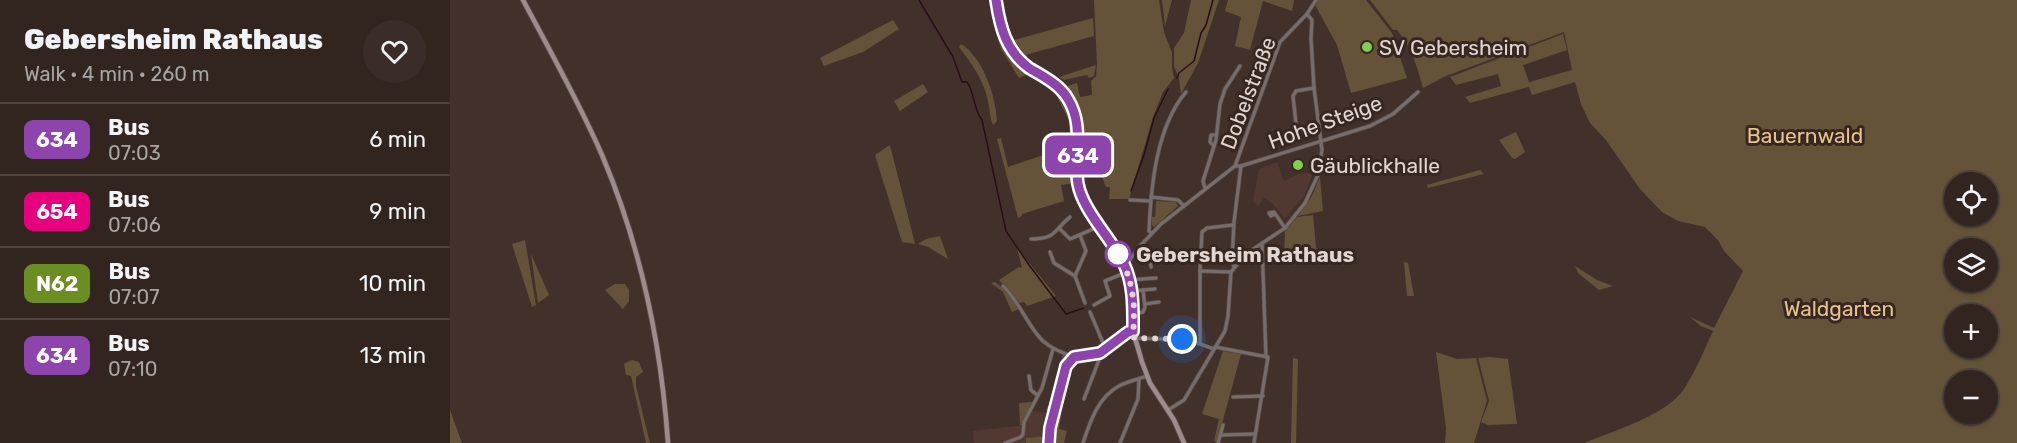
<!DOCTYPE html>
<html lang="en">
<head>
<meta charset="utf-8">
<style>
  :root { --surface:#322520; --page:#3a2d29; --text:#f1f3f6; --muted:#a8a5a5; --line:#4d423e }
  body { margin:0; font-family:Rubik,sans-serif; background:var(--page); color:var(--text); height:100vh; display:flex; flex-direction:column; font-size:22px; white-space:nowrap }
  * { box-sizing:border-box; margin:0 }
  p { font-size:20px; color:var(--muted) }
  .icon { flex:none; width:33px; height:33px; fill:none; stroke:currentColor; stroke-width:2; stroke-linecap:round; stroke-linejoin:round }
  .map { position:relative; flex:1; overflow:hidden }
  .details { display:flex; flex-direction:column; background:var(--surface); width:450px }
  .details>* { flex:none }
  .badge { padding:0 12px; border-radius:9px; font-size:21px; line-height:39px }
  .buttons { position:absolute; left:1494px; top:172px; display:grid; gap:12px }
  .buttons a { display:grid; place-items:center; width:54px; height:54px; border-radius:50%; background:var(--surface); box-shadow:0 2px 4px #0004,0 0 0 2px var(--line); font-size:30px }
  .you { position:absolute; width:30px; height:30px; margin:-15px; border:4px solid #fff; border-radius:50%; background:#1a73e8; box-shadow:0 0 0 9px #1a73e833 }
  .map>.badge { position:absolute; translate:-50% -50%; box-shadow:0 0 0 3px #fff }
  .round { display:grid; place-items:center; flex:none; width:63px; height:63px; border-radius:32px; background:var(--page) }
  .overview { display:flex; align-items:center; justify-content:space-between; height:102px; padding:0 24px }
  h1 { font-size:28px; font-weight:800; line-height:45px }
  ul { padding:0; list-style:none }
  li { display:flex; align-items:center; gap:18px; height:72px; padding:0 24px; border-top:2px solid var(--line) }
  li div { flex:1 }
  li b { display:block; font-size:22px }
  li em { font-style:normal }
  li .badge { min-width:66px; font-weight:700; text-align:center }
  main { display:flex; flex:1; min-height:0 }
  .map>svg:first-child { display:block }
  .built { fill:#513830 }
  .green { fill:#645338; fill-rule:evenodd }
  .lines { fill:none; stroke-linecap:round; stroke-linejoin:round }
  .stream { stroke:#2a0d17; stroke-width:1.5 }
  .street-casing { stroke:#5f4f49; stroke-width:4.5 }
  .secondary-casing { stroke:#5f4f49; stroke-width:6 }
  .street { stroke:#776d6d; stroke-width:3 }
  .secondary { stroke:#9c8c8b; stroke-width:4.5 }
  .line-casing { stroke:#fff; stroke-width:14 }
  .line { stroke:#8e44ad; stroke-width:9 }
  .walk { stroke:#e1d6d2; stroke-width:6; stroke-dasharray:0 10.8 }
  .poi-dot { fill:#7fd052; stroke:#382721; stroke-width:2 }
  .stop-dot { fill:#fff; stroke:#8e44ad; stroke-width:3 }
  .labels { text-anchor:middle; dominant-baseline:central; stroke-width:6; stroke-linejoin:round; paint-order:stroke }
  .poi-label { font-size:21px; fill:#e1d6d2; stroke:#382721; text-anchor:start }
  .street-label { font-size:21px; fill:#e1d6d2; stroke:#382721 }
  .park-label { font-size:21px; fill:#e6c48e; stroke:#382721 }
  .stop-label { font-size:21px; font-weight:bold; fill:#e1d6d2; stroke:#382721; text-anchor:start }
</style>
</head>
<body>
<main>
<section class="details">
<div class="overview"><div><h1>Gebersheim Rathaus</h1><p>Walk · 4 min · 260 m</p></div><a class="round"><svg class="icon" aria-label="heart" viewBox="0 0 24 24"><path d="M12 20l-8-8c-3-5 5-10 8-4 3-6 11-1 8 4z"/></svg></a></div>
<ul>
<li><span class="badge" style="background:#8e44ad;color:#fff">634</span><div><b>Bus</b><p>07:03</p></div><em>6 min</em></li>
<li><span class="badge" style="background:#e6007e;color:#fff">654</span><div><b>Bus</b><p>07:06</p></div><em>9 min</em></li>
<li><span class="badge" style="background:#6b8e23;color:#fff">N62</span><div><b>Bus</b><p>07:07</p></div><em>10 min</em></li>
<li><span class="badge" style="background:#8e44ad;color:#fff">634</span><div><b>Bus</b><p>07:10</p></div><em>13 min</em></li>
</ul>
</section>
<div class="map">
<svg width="1567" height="443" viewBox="0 0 1567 443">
  <rect width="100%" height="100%" fill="#42312b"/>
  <g class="built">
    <polygon points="827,162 834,181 849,174 863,173 855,194 835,219 823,204 814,198 808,206 803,202 809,169"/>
    <polygon points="580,411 599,413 596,436 576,438 576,443 524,443 523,431 574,425"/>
  </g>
  <g class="green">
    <path d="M541,0h4c3,20 6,42 21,57 12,13 29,20 41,33l-1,1h-3c-8,-11 -20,-15 -30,-23 -22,-17 -28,-42 -32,-68z"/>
    <path d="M548,0c4,7 6,18 9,27 9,27 30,40 54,53v4h-3c-10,-8 -22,-13 -31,-21 -20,-16 -25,-39 -29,-63z"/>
    <path d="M644,0h65l5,32 8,21v15l2,10 -11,14 -10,25 -24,82h-20l1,-12h-4l-4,-10h-6l-2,-9 -9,5 -5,1c1,-19 4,-40 -2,-59 -2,-9 -9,-17 -12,-26l2,-3 9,-3 3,14 12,-2 -1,-14 5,-5 1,-11z"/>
    <polygon points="712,0 722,0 715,26"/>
    <polygon points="741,0 769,0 748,63 731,94 729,78 724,66 724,48 734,33"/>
    <polygon points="778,0 844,0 842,11 813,1 800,50 785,46 791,17 775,11"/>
    <polygon points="868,0 916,0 942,33 957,78 901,93 887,45 865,5"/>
    <path d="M920,0h647v443h-433c29,-12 83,-28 100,-54 12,-18 20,-39 29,-58l-12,-5 -11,-9 24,11 29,-57 -19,-20 -6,-11 -13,-13 -27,-6 -16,-9 -22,-23 -34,-49 -16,-17 -9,-19 -6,-22 -43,13 -3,-8 -59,16 -5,-6 36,-11 -3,-12 -42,11 -6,-8 113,-43 4,16 -44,15 6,17 43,-12 -8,-38 -118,44 -23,12c-6,-22 -11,-40 -26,-58h-4zM1504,183h34v33h-34zM1504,249h34v33h-34zM1504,315h34v33h-34zM1504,381h34v33h-34z"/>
    <polygon points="643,18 644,36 575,55 564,40"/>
    <polygon points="443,20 449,29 413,52 374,66 370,58"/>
    <polygon points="545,29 558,56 578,74 569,78 551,49"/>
    <path d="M511,44c22,13 35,53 36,77l-4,4c-4,-8 -3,-19 -6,-28 -5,-20 -16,-34 -28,-50z"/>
    <polygon points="646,65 644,76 639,78 637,75 614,80 609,77"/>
    <polygon points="473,84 478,92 450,111 444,101"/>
    <path d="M609,92c24,30 12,57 15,91l-13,2 3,16 -42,13v2l-4,2 -21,-79 4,-1 7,29 62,-21 -1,-25 -13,-27z"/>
    <polygon points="1066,132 1075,152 1065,159 1062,158 1049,140"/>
    <polygon points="440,145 465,244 452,242 425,155"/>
    <polygon points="1030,170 1034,174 978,188 977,185"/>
    <polygon points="870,177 873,211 848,216 862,196"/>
    <polygon points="706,201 726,202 728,206 704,227 702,225 702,217 705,217"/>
    <polygon points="863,215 867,258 834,262 835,231 847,217"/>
    <polygon points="490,236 498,259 478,247 468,244 476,239"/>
    <polygon points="75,240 86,305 82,307 62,244"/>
    <polygon points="567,248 606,296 577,306 574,302 569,303 549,280 569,267 572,268"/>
    <polygon points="81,254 99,295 88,303"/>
    <polygon points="954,262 958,263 964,296 957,296"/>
    <polygon points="1125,266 1147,280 1163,286 1149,290 1128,273"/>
    <polygon points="545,282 560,294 571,308 562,312 553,292 541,283"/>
    <polygon points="165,284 175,284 179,290 179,301 173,309 155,290"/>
    <polygon points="773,351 791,354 767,442 764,441 769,419 752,414"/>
    <polygon points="986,352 1007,359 1026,358 1037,401 1024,443 995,443 996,428"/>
    <polygon points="613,354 615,355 597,443 576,443 576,438 596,436 599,413 596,410 601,400"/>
    <polygon points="1040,357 1058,359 1067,424 1038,425 1031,422 1039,401 1028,358"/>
    <polygon points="843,358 848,359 846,443 841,443"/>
    <polygon points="182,360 189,362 193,372 186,377 186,386 200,443 196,443 181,376 176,375 174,364"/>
    <polygon points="583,402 572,425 570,425 569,403"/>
    <polygon points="0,410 12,443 0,443"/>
    <polygon points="606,414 611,415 609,429 617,431 614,443 602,443"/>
  </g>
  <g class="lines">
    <g class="stream">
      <path d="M469,0l34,57 9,25h5c8,11 6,27 15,38l24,111 23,34 37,49 18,-6"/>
      <polyline points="727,78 729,73 744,61 751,33 756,25 763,0"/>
      <polyline points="681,191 694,155 704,118 718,89"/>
    </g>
    <g class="street-casing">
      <g id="street">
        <polyline points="847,133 843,96 846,91 864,88"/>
        <polyline points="764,146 760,142 761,135 766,135"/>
        <polyline points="785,166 791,166 920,126 943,114 968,92"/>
        <polyline points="755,188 753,181 766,140 770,104 775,89 790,66"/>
        <polyline points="701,197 728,200 734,206"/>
        <polyline points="680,200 701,201"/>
        <polyline points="825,214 821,216 819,213 824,212 835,228"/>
        <polyline points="610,229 620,239 650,226"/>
        <path d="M701,233l-2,-2c2,-44 7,-104 37,-139"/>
        <path d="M581,239c25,0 22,-8 39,-22"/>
        <polyline points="812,243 816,357"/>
        <polyline points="691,245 699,253 701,267"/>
        <polyline points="600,252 604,263 625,276 635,303"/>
        <polyline points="675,266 691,245 711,224 785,166 830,42 857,14 866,0"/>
        <polyline points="784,267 782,262 784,222 791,166"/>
        <polyline points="750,271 781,272"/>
        <polyline points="625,276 636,251 630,235"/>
        <polyline points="679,280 706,278"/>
        <path d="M553,286c17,16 25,41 40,55 9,8 20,12 31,16"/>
        <polyline points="693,290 705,289"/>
        <polyline points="681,291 693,290 695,307 693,312 684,314"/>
        <polyline points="695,304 709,302"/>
        <polyline points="644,305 660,296 655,281 677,272"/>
        <polyline points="640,312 656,350"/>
        <polyline points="684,338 739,340 764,349"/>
        <polyline points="750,343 750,271 752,232 757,228 783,225"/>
        <polyline points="765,347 818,357 804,443"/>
        <polyline points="579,376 581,390 587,395"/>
        <polyline points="783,397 813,396"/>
        <polyline points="634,399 649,360 650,353"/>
        <polyline points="718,410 734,400 775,331 778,316 781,272 796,254 835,228 855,203 868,175 872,150 864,88 861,38 862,20 857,14"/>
        <polyline points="771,435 805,434"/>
        <polyline points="555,443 571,437 573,434 574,422 592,388 603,349"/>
        <path d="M633,443c7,-21 15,-46 36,-57 8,-4 19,-7 28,-10"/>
        <polyline points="670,443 688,399 689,379"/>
        <polyline points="768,443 773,425"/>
      </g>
    </g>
    <g class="secondary-casing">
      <g id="secondary">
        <path d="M73,0c27,51 56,102 79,155 39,92 59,188 66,288"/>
        <path d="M546,0c5,27 10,51 34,68 16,11 31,18 41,36 14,27 1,57 9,86l45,76 8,37v28l9,31 8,21 24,37 10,23"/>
        <path d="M599,443c1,-17 10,-77 25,-85 7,-4 15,-2 23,-4 11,-3 22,-14 31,-22l5,-1"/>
      </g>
    </g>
    <use href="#street" class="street"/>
    <use href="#secondary" class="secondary"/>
  </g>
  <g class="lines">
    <g class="line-casing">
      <path id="line" d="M546,0c4,27 10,51 33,68 15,9 30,16 39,31 17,28 5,56 10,85 5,27 34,55 46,80 10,21 9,45 9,67l-5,1 -28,21 -26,4 -8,9 -16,62 -1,15"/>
    </g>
    <use href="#line" class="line"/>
    <path class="walk" d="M668,254c10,15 15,36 16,55 0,10 -1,19 0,29l48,1"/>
  </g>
  <g class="poi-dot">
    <circle cx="917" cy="47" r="6"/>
    <circle cx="848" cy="165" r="6"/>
  </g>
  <circle class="stop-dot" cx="668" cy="254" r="12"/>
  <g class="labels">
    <g class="poi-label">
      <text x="929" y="47">SV Gebersheim</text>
      <text x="860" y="165">Gäublickhalle</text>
    </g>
    <g class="street-label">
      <text transform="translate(798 93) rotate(-69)">Dobelstraße</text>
      <text transform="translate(875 122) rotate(-20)">Hohe Steige</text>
    </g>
    <g class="park-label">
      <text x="1355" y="135">Bauernwald</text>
      <text x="1389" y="308">Waldgarten</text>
    </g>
    <g class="stop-label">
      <text x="686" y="254">Gebersheim Rathaus</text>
    </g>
  </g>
</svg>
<div class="buttons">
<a><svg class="icon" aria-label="locate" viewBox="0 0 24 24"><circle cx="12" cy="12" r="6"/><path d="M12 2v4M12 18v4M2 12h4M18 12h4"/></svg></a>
<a><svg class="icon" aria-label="layers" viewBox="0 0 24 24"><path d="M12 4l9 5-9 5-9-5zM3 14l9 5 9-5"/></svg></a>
<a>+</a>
<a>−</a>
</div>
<div class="you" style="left:732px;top:339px"></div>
<b class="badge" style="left:628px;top:155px;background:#8e44ad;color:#fff">634</b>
</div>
</main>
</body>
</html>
